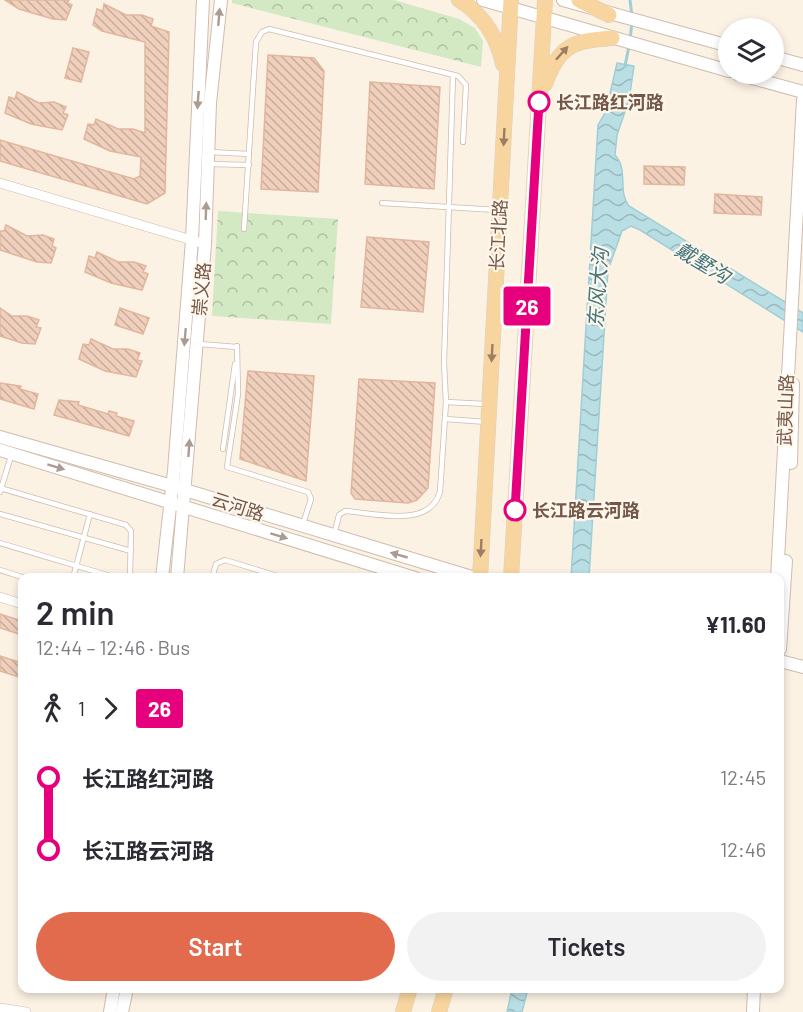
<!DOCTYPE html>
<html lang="en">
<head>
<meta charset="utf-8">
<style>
  :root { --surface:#fff; --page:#f2f2f3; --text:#2b2b33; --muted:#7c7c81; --accent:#e26b4d }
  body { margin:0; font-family:Barlow,"Noto Sans SC",sans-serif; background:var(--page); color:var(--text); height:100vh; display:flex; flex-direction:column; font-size:22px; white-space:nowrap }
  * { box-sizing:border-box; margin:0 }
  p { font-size:20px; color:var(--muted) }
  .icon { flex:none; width:33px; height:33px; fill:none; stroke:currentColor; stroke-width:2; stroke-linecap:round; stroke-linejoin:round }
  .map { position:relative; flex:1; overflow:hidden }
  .drawer { position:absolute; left:18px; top:573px; width:766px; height:420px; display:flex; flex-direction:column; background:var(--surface); border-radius:12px; box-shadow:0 3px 9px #0003 }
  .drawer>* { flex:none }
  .badge { padding:0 12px; border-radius:4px; font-size:21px; line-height:39px }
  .fabs { position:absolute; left:718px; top:18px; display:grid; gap:12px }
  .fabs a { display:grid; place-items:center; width:66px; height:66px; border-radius:50%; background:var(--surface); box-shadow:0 3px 9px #0003; font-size:30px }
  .map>.badge { position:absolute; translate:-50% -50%; box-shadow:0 0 0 3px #fff }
  .legs { display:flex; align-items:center; gap:9px; height:66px; padding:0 18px; font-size:20px }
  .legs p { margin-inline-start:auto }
  .summary { display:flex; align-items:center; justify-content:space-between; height:102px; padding:0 18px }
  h1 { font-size:33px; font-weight:600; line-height:45px }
  .cta { display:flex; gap:12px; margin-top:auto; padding:12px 18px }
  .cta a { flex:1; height:69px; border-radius:36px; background:var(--accent); color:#fff; font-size:24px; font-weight:600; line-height:69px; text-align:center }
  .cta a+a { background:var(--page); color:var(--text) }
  ul { padding:0 18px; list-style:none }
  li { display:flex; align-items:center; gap:21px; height:72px; font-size:22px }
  li i { display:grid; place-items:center; width:9px; height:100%; margin:0 8px; background:currentColor }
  li i::after { content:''; width:15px; height:15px; margin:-8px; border:4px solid; border-radius:50%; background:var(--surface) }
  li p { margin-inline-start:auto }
  li:first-child i { background:linear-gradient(#0000 50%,currentColor 0) }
  li:last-child i { background:linear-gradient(currentColor 50%,#0000 0) }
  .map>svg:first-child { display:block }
  .park { fill:url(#park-crowns) }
  .water { fill:url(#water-waves); stroke:#a0ced6; stroke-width:1.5 }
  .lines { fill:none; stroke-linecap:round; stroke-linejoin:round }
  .stream { stroke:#a0ced6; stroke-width:3 }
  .building { fill:url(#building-back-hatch); stroke:#e2b69d; stroke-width:1.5 }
  .service-casing { stroke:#cfbcae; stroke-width:6 }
  .minor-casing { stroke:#cfbcae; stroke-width:10 }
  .tertiary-casing { stroke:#cfbcae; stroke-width:14 }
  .primary-casing { stroke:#d8d0cc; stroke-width:16 }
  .service { stroke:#fff; stroke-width:4.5 }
  .minor { stroke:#fff; stroke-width:9 }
  .tertiary { stroke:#fff; stroke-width:12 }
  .primary { stroke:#f8d59e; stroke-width:15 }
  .oneway { fill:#ab9b92 }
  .oneway2 { fill:#9b7e63 }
  .line-1-casing { stroke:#fff; stroke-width:14 }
  .line-1 { stroke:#e6007e; stroke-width:9 }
  .stop-1-dot { fill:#fff; stroke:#e6007e; stroke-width:3 }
  .labels { text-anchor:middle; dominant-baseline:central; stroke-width:4.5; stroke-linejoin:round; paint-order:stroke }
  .stop-label { font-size:18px; font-weight:bold; fill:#73584a; stroke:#fef6ea; text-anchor:start }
  .street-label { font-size:18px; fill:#73584a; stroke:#fef6ea }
  .water-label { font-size:20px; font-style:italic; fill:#42767f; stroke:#fef6ea }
</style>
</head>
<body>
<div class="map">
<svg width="803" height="1012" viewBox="0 0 803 1012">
  <defs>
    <pattern id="park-crowns" width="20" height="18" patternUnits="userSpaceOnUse" patternTransform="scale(1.5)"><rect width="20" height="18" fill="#d3e9c3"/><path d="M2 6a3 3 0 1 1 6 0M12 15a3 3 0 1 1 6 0" fill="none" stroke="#b0c0a0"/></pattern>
    <pattern id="water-waves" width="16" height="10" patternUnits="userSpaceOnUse" patternTransform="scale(1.5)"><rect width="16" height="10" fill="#b9dfe4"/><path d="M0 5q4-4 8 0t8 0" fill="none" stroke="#9bb8bb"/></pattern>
    <pattern id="building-back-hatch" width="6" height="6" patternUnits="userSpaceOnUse" patternTransform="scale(1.5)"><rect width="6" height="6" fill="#f0d0bd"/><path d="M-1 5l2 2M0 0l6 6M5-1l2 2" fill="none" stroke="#c7ac9c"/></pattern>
  </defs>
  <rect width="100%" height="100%" fill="#fbf2e4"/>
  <g class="park">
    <polygon points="232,0 394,0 459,19 475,28 483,41 481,67 232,3"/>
    <polygon points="218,211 338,219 331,324 212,316"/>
  </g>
  <g class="water">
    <path d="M617,63l17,3 -5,34 -12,35 -2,20c14,15 2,36 14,51l174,107v19l-163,-102 -9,-4 -9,5 -14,39 -19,307 -18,1 27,-453 8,-14z"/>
    <polygon points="512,989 528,989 522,1012 507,1012"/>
  </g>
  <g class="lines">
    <g class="stream">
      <polyline points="630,0 632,16"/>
      <polyline points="630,40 632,22"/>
      <polyline points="625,66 629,46"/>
    </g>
  </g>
  <g class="building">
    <polygon points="5,0 69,0 67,3 72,5 66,20 53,19 19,9"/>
    <polygon points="104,4 126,15 142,15 153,19 151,26 169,32 165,193 147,204 0,161 0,140 134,179 140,176 141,157 110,151 84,139 88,124 94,125 96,119 118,129 133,129 145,133 145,42 102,31 93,25 97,9 103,11"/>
    <polygon points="73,48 89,52 81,82 65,78"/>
    <polygon points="268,55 314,58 324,71 318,192 261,189"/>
    <polygon points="370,82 440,87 434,189 365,184"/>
    <polygon points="17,92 39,103 54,102 66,107 63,113 68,115 62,130 31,124 5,113 9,97 15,99"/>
    <polygon points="644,166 685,167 684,185 644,184"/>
    <polygon points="715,194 762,197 761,215 714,213"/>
    <polygon points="6,225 27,236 43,235 54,239 52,246 56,248 51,263 37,262 0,250 0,231 4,231"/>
    <polygon points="367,237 429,242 423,312 361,307"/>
    <polygon points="97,252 118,262 134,262 146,266 143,272 148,274 142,290 111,283 85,272 89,256 95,258"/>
    <polygon points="0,308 12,316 27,316 39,320 36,327 41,328 35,344 22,343 0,336"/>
    <polygon points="120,308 149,318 143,334 115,325"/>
    <polygon points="91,339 113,349 128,349 140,353 137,360 142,361 136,377 105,371 79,359 83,344 89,345"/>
    <polygon points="248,371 314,376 306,481 240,459"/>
    <polygon points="359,379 435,383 428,488 417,500 408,503 355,499 351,493"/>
    <polygon points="0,383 21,386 20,389 38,394 34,409 0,399"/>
    <polygon points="59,400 79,402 78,405 108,414 109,411 117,413 116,416 134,421 129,436 54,415"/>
    <polygon points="0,614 22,621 22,635 0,628"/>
    <polygon points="0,656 22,663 22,678 0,671"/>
  </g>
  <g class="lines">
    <g class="service-casing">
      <g id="service">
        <polyline points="210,152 249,154"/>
        <polyline points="210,164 249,165"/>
        <polyline points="382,203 497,210"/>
        <polyline points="244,229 256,42 262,32 269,29 458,76 466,85 463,142"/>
        <polyline points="199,344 237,347"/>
        <polyline points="237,346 238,394 227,467 308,492 311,499 303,524"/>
        <polyline points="446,402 486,404"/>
        <polyline points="445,419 487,422"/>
        <polyline points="223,449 235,364"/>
        <polyline points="0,488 126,525 131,531 130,578"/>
        <polyline points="0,492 11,456"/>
        <polyline points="0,514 131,551"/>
        <path d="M334,535l5,-20 6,-4c31,2 84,18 95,-19l6,-90 -2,-39 9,-288"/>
        <polyline points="0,543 117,578"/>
        <polyline points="0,570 25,578"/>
        <polyline points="73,578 90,514"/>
        <polyline points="212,578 216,564 225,560 284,578"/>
      </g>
    </g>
    <g class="minor-casing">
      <g id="minor">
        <polyline points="0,183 205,244"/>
        <polyline points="0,597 22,604"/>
        <polyline points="0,1008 26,1012"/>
      </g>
    </g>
    <g class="tertiary-casing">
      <g id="tertiary">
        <polyline points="483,0 729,71"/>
        <polyline points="563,0 729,46"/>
        <polyline points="774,57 803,65"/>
        <polyline points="738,74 803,92"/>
        <polyline points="0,437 172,486 475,578"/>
        <polyline points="0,450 415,578"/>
        <polyline points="791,463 793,384"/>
        <polyline points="162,578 174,471 192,240 203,0"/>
        <polyline points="177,578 205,244 210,103 221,0"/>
        <polyline points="777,578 803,100"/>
        <polyline points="780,649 786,561"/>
        <polyline points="780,661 803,667"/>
        <polyline points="110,1012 114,988"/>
        <polyline points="122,1012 127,988"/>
        <polyline points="753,1012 754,988"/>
      </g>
    </g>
    <g class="primary-casing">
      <g id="primary">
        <path d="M459,0c25,15 38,37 44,64"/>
        <polyline points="579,0 609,15"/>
        <path d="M545,84c14,-39 28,-43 67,-46"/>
        <polyline points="480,578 511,0"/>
        <polyline points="511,578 545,0"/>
        <polyline points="403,1012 410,988"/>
        <polyline points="439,1012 446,988"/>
      </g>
    </g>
    <use href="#service" class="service"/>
    <use href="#minor" class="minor"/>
    <use href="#tertiary" class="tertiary"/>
    <use href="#primary" class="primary"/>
  </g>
  <defs><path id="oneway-solid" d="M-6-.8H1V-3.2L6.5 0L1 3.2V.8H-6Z" transform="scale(1.5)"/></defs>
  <g class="oneway">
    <use href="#oneway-solid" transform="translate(219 17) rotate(-85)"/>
    <use href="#oneway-solid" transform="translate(198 100) rotate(94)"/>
    <use href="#oneway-solid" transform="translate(206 211) rotate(-88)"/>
    <use href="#oneway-solid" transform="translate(185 337) rotate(95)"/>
    <use href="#oneway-solid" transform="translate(189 448) rotate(-86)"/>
    <use href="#oneway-solid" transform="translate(56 467) rotate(17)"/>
    <use href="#oneway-solid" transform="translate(279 536) rotate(17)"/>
    <use href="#oneway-solid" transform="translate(399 555) rotate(-164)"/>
  </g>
  <g class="oneway2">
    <use href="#oneway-solid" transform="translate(562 53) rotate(-48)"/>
    <use href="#oneway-solid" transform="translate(504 137) rotate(93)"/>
    <use href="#oneway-solid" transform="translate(492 353) rotate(93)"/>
    <use href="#oneway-solid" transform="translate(481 548) rotate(93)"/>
  </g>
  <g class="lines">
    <g class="line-1-casing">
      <polyline id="line-1" points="515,510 539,102"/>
    </g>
    <use href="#line-1" class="line-1"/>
  </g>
  <g class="stop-1-dot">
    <circle cx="539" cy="102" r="10"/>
    <circle cx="515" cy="510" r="10"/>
  </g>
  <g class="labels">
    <g class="stop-label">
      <text x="556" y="102">长江路红河路</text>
      <text x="532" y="510">长江路云河路</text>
    </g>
    <g class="street-label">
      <text transform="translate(498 235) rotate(-87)">长江北路</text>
      <text transform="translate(201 289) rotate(-85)">崇义路</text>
      <text transform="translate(785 410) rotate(-88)">武夷山路</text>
      <text transform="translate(238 506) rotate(18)">云河路</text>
    </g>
    <g class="water-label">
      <text transform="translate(703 262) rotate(31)">戴墅沟</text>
      <text transform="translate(597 288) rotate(-86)">东风大沟</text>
    </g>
  </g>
</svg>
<div class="fabs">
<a><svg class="icon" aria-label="layers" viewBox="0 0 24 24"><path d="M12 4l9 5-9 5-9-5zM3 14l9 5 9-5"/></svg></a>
</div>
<b class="badge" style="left:527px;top:306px;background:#e6007e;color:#fff">26</b>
<section class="drawer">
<div class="summary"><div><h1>2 min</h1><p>12:44 – 12:46 · Bus</p></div><b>¥11.60</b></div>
<div class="legs"><svg class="icon" aria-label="walk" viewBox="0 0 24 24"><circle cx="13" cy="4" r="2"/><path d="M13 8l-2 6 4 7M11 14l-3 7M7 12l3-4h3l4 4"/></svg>1<svg class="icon" aria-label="forward" viewBox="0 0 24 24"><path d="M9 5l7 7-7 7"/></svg><b class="badge" style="background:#e6007e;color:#fff">26</b></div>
<ul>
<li><i style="color:#e6007e"></i><b>长江路红河路</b><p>12:45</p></li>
<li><i style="color:#e6007e"></i><b>长江路云河路</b><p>12:46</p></li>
</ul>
<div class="cta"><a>Start</a><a>Tickets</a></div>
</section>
</div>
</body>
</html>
